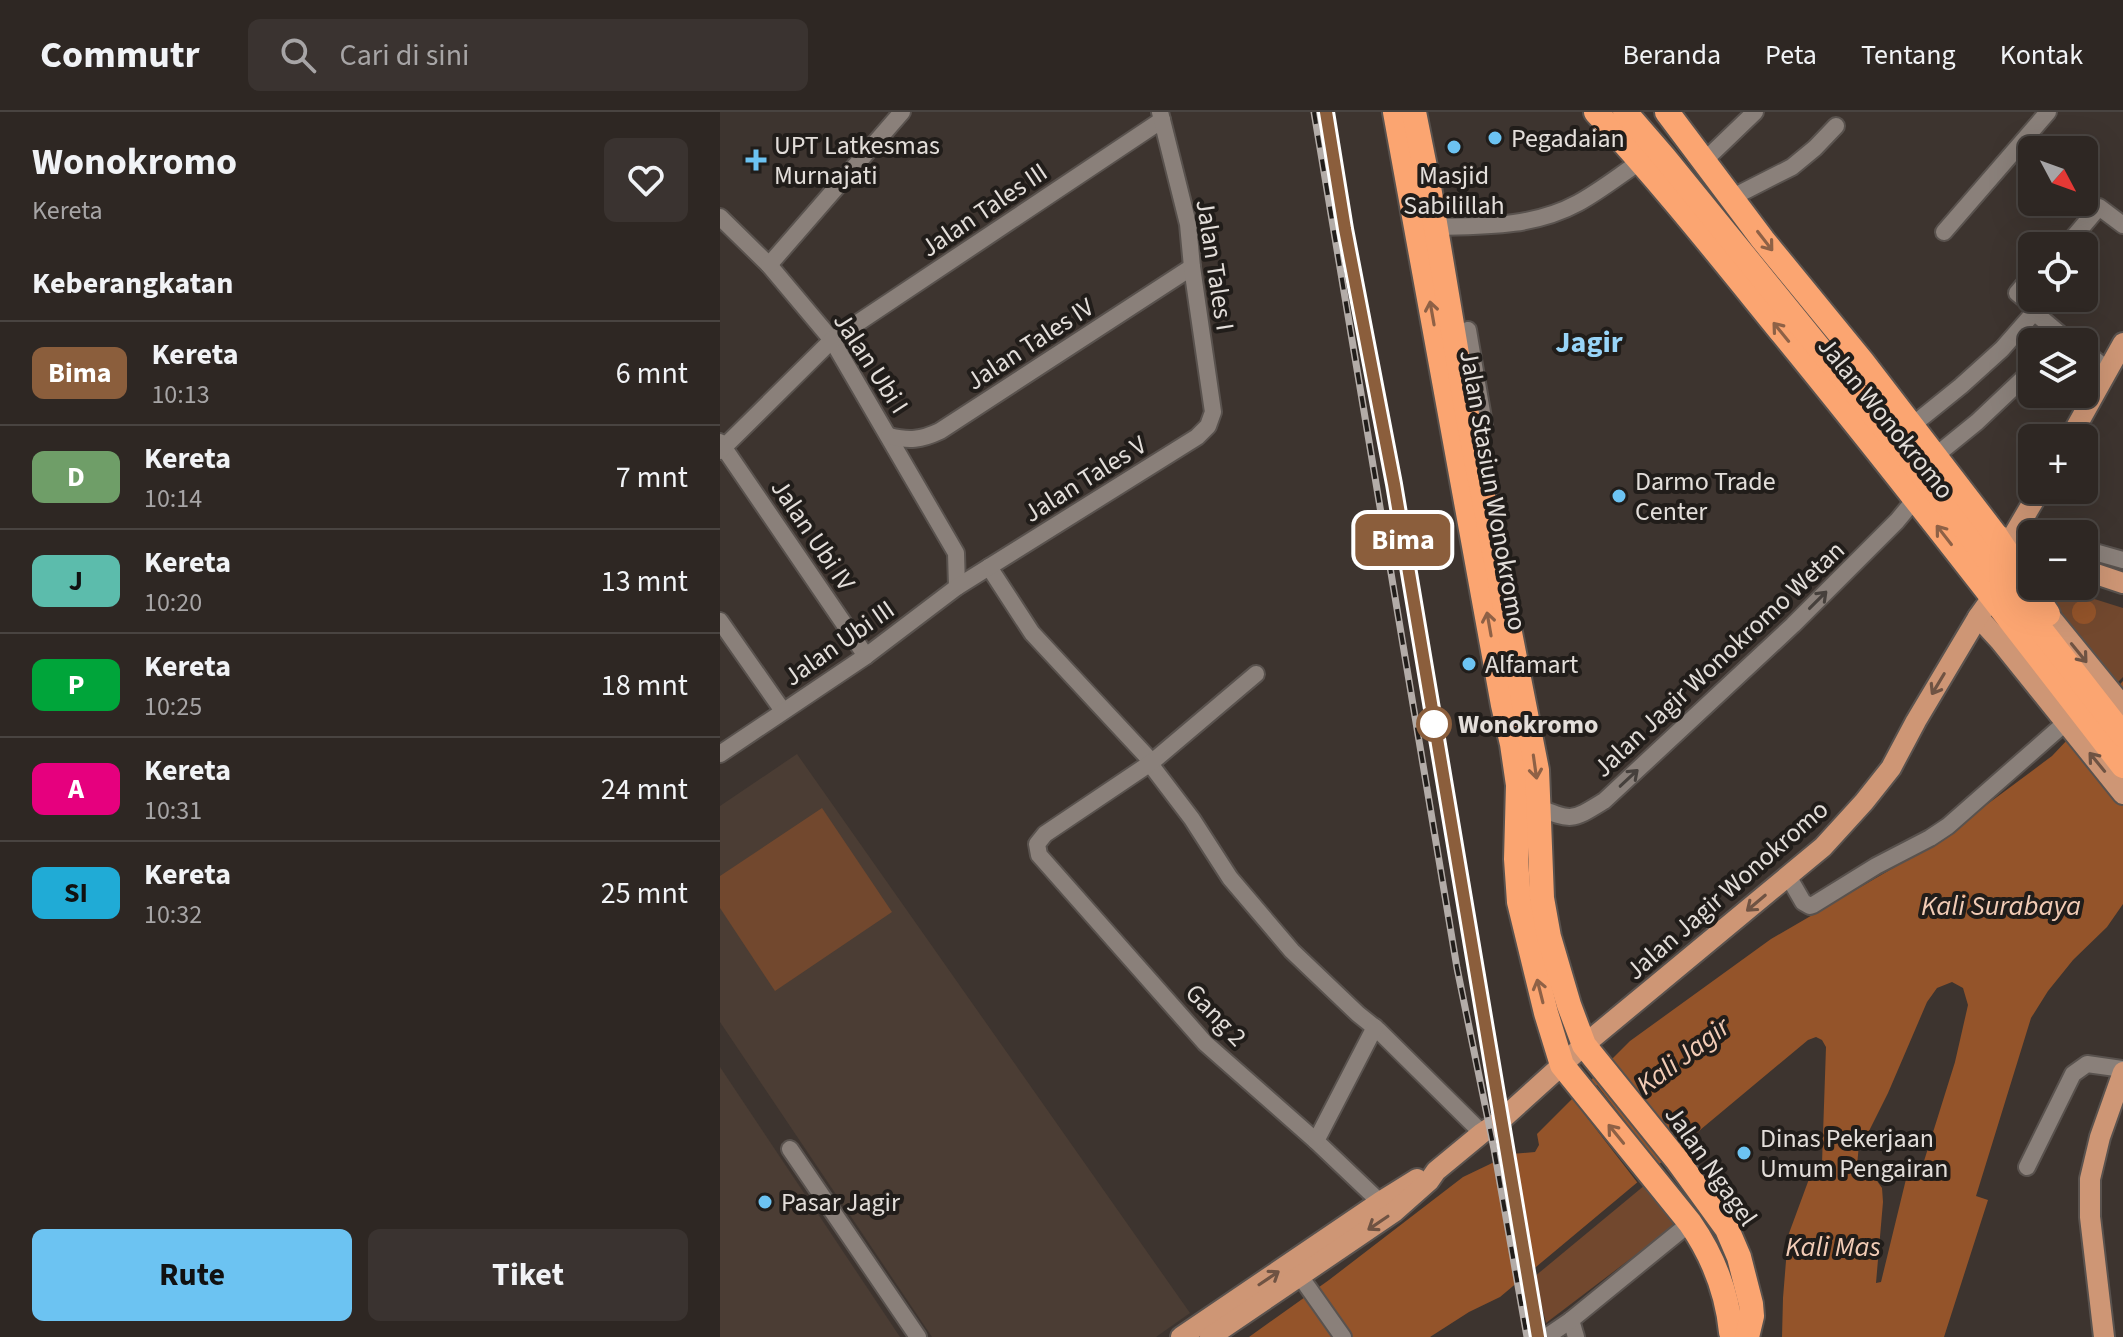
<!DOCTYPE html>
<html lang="id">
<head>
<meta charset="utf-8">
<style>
  :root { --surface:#2e2723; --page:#3a3330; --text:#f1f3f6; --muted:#a7a5a6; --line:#494441; --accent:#6cc3f2 }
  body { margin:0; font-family:"Source Sans 3",sans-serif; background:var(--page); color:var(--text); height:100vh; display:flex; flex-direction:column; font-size:30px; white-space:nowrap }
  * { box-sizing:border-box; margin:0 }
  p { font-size:26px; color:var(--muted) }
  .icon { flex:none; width:44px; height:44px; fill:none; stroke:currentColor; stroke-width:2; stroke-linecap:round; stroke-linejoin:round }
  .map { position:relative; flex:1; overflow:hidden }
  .sheet { display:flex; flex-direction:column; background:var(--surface); width:720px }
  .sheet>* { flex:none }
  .badge { padding:0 16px; border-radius:12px; font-size:28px; line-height:52px }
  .needle { width:52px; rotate:131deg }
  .controls { position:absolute; left:1298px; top:24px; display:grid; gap:16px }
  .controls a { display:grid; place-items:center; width:80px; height:80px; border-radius:12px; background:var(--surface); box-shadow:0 8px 32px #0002,0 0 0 2px var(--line); font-size:40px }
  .map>.badge { position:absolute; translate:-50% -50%; box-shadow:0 0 0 4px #fff }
  h2 { padding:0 32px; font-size:30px; line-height:72px }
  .round { display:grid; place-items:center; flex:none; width:84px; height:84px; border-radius:12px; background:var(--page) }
  .summary { display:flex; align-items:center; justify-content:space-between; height:136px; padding:0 32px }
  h1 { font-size:38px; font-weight:700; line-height:60px }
  .button { display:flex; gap:16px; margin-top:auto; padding:16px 32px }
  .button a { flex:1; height:92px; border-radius:12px; background:var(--accent); color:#111; font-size:32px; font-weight:700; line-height:92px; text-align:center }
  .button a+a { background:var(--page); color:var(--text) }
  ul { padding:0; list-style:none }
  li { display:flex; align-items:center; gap:24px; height:104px; padding:0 32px; border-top:2px solid var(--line) }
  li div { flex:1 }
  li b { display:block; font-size:30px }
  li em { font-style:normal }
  li .badge { min-width:88px; font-weight:700; text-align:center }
  header { display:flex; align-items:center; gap:48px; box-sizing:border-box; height:112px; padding:0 40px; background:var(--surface); border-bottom:2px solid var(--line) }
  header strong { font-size:38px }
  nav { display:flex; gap:44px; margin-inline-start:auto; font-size:28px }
  .search { width:560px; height:72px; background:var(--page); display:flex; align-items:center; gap:20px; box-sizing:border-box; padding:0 28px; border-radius:12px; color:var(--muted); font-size:30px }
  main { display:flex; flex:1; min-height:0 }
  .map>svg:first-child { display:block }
  .built { fill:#4b3d34 }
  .green { fill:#72482e }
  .water { fill:#94542a; fill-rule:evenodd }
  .pier { fill:#3d342f }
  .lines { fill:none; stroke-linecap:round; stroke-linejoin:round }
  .minor-casing { stroke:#59524e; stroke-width:20 }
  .major-casing { stroke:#59524e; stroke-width:24 }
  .highway-casing { stroke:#59524e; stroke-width:28 }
  .minor { stroke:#8a807a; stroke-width:16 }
  .major { stroke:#ce9675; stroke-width:20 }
  .highway { stroke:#fba571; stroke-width:24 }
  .rail-casing { stroke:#b3aca8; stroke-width:7 }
  .rail { stroke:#211d1a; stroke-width:4; stroke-dasharray:12; stroke-linecap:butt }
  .oneway { stroke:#8e6146 }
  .oneway2 { stroke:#46403c }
  .oneway3 { stroke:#6f5343 }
  .line-casing { stroke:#fff; stroke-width:18 }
  .line { stroke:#8b5e3c; stroke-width:12 }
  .poi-dot { fill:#6cc3f2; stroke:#211d1a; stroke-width:3 }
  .stop-dot { fill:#fff; stroke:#8b5e3c; stroke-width:4 }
  .labels { text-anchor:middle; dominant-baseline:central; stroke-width:8; stroke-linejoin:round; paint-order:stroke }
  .poi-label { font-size:26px; fill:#e3deda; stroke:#211d1a; text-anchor:start }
  .street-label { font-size:26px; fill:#e3deda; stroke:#211d1a }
  .stop-label { font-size:26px; font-weight:bold; fill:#e3deda; stroke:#211d1a; text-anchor:start }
  .water-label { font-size:28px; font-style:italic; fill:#f2ccb6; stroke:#211d1a }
  .quarter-label { font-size:30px; font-weight:bold; fill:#98d5f9; stroke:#211d1a }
</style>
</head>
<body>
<header>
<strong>Commutr</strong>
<div class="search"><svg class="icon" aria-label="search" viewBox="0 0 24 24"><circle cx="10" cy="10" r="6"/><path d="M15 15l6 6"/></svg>Cari di sini</div>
<nav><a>Beranda</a><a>Peta</a><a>Tentang</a><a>Kontak</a></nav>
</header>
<main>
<section class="sheet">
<div class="summary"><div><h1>Wonokromo</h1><p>Kereta</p></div><a class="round"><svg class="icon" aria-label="heart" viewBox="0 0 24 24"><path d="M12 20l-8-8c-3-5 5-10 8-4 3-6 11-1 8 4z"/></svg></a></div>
<h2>Keberangkatan</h2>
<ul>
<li><span class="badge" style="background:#8b5e3c;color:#fff">Bima</span><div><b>Kereta</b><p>10:13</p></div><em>6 mnt</em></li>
<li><span class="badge" style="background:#6f9e68;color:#fff">D</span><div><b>Kereta</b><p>10:14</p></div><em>7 mnt</em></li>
<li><span class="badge" style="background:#5cbcac;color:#111">J</span><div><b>Kereta</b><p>10:20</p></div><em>13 mnt</em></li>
<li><span class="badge" style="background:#00a53a;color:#fff">P</span><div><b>Kereta</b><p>10:25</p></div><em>18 mnt</em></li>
<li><span class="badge" style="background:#e6007e;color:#fff">A</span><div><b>Kereta</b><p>10:31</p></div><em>24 mnt</em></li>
<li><span class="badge" style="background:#20abd6;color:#111">SI</span><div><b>Kereta</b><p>10:32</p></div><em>25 mnt</em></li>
</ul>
<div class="button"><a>Rute</a><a>Tiket</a></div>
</section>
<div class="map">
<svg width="1403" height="1225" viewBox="0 0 1403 1225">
  <rect width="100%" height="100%" fill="#3d342f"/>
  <g class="built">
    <polygon points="77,642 470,1201 436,1225 212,1225 0,910 0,694"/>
    <polygon points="0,955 180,1225 0,1225"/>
  </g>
  <g class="green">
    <polygon points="1333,474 1403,496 1403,565 1397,571 1328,484"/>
    <polygon points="102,696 172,800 55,879 0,796 0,764"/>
    <polygon points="925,1073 955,1113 826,1211 814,1165"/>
  </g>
  <g class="water">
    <circle cx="1364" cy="500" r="12"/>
    <path d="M1403,569v223l-16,23 -34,33 -25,31 -17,27 -55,178 12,4 -44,137h-162l1,-39 5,-62 21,-57 13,-16 4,-116 -4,-7 -6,-3 -8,3 -308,257 -31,15 -39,25h-181l80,-57 134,-103 48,-23 24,-2 4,-7 -2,-11 93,-93 141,-102 160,-93 121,-90zM1232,870l11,6 5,17 -13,57 -36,115 -12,-2 -26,107 -5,1 7,-81 -1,-14 -14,-20 -11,-2 2,-22 8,-9 21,-42 39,-91 10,-14z"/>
  </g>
  <polygon class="pier" points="877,973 941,1056 920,1074 855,990"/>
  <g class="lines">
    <g class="minor-casing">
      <g id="minor">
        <polyline points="984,49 1035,0"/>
        <polyline points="1011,86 1072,55 1095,36 1116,14"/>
        <polyline points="0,105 49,153 112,228 236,441 237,475"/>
        <path d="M716,115c49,-1 98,0 142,-24 22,-12 42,-28 63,-42"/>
        <polyline points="1224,120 1328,0"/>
        <polyline points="1346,134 1379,95 1403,113"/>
        <polyline points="49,153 182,0"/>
        <polyline points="1314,200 1340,222 1334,230"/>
        <polyline points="748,218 764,312"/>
        <polyline points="1364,239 1388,258"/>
        <polyline points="1184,320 1241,274 1282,237 1317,197 1297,181 1312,163"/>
        <path d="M169,324c20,5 32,4 51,-5l252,-164"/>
        <polyline points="0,330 146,544"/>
        <polyline points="0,339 112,228 442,8"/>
        <polyline points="1209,349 1257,310 1312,258"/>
        <polyline points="1297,417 1314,422"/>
        <polyline points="1364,437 1403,448"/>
        <polyline points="269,455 312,521 432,650 434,657 472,707 510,766 572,839 638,902 658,918 762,1021"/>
        <polyline points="0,509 63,599"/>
        <polyline points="536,562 432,650 325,722 317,732 319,743 485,931 596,1029 660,1090"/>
        <polyline points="0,642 146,544 237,475 477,325 488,314 493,300 472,155 468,112 440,0"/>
        <path d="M818,695c34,15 35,13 66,-6l189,-176 104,-104 19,-23"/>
        <polyline points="1068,764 1083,790 1090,794 1093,793 1156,754 1210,726 1228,714 1345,611"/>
        <polyline points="596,1029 655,915"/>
        <polyline points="70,1037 198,1225"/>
        <polyline points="1307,1055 1353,962 1367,952 1403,957"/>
        <polyline points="580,1164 623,1225"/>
        <polyline points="851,1208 856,1225"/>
        <polyline points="826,1225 851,1208 970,1111"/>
      </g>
    </g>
    <g class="major-casing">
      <g id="major">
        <polyline points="1350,326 1403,231"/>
        <polyline points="1272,420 1312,439"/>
        <polyline points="1290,429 1320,378"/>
        <polyline points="1364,458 1403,471"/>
        <polyline points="1328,502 1403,594"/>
        <polyline points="1258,505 1280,529 1403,682"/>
        <polyline points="461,1225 660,1090 697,1067"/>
        <polyline points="490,1225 674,1100 709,1069 716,1059 762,1021 780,1009 864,933 1103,735 1144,690 1171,656 1196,609 1258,505 1273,484"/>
        <polyline points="1384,1225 1370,1105 1370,1067 1380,1025 1403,960"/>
      </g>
    </g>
    <g class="highway-casing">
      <g id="highway">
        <path d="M675,0l108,593 9,39 6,41 -2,74 3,43 27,111 16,52 128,158c23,33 37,69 41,109l2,5"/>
        <polyline points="694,0 709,75 747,302 817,658 822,786 829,825 849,893 864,933 957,1048 1007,1117 1019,1145 1031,1192 1032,1204 1027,1225"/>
        <path d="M876,0c66,71 126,147 187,222 116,142 228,287 340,432"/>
        <polyline points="905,0 944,45 1235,403 1290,478 1403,623"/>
        <polyline points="947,0 1043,128 1142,249 1274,421 1328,502"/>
      </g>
    </g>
    <use href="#minor" class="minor"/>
    <use href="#major" class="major"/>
    <use href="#highway" class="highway"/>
    <g class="rail-casing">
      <g id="rail">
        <polyline points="594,0 737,856 774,1037 807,1225"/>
        <polyline points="606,0 625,117 674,372 782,1021"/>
      </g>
    </g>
    <use href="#rail" class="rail"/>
  </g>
  <defs><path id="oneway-shaft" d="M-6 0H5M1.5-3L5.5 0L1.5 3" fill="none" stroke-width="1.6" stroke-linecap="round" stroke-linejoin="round" transform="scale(2)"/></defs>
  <g class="oneway">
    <use href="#oneway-shaft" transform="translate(1045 129) rotate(52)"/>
    <use href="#oneway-shaft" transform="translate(712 201) rotate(-100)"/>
    <use href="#oneway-shaft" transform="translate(1061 220) rotate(-129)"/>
    <use href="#oneway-shaft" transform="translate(1224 423) rotate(-128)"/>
    <use href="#oneway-shaft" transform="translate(769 512) rotate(-100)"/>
    <use href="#oneway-shaft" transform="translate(815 655) rotate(82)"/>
    <use href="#oneway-shaft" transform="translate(820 879) rotate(-104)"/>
    <use href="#oneway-shaft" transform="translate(896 1022) rotate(-129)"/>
  </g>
  <g class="oneway2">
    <use href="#oneway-shaft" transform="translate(1098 488) rotate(-45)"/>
    <use href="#oneway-shaft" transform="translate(909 666) rotate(-43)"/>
  </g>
  <g class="oneway3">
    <use href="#oneway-shaft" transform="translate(1359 541) rotate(51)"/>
    <use href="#oneway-shaft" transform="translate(1218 572) rotate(121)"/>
    <use href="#oneway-shaft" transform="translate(1377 650) rotate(-129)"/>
    <use href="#oneway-shaft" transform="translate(1036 791) rotate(140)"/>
    <use href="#oneway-shaft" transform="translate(658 1111) rotate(146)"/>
    <use href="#oneway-shaft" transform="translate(549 1166) rotate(-34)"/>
  </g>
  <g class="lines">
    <g class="line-casing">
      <polyline id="line" points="606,0 625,117 674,372 818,1225"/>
    </g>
    <use href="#line" class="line"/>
  </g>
  <g class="poi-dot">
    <circle cx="775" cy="26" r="8"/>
    <circle cx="734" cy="35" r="8"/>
    <path d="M32 36h8v8h8v8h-8v8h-8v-8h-8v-8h8z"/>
    <circle cx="899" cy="384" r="8"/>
    <circle cx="749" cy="552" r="8"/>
    <circle cx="1024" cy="1041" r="8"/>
    <circle cx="45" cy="1090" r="8"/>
  </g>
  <circle class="stop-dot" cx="714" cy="612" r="16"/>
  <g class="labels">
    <g class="poi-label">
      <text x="791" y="26">Pegadaian</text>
      <text x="54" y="33">UPT Latkesmas<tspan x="54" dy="30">Murnajati</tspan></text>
      <text x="734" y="63" text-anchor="middle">Masjid<tspan x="734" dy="30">Sabilillah</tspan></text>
      <text x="915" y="369">Darmo Trade<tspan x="915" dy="30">Center</tspan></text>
      <text x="765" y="552">Alfamart</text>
      <text x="1040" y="1026">Dinas Pekerjaan<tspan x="1040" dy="30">Umum Pengairan</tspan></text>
      <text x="61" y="1090">Pasar Jagir</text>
    </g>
    <g class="street-label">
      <text transform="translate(264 98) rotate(-34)">Jalan Tales III</text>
      <text transform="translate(495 153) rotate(81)">Jalan Tales I</text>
      <text transform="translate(310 232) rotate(-33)">Jalan Tales IV</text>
      <text transform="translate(151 251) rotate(57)">Jalan Ubi I</text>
      <text transform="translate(1166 306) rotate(51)">Jalan Wonokromo</text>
      <text transform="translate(365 367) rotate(-32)">Jalan Tales V</text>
      <text transform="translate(773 378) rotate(80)">Jalan Stasiun Wonokromo</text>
      <text transform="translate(93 423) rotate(56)">Jalan Ubi IV</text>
      <text transform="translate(119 531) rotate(-35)">Jalan Ubi III</text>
      <text transform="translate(999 547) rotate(-43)">Jalan Jagir Wonokromo Wetan</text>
      <text transform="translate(1007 778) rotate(-41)">Jalan Jagir Wonokromo</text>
      <text transform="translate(496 903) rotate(46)">Gang 2</text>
      <text transform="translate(991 1054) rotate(55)">Jalan Ngagel</text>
    </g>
    <g class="stop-label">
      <text x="738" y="612">Wonokromo</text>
    </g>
    <g class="water-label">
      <text x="1281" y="794">Kali Surabaya</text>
      <text transform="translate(963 944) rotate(-37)">Kali Jagir</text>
      <text x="1113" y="1135">Kali Mas</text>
    </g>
    <g class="quarter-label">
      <text x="869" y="230">Jagir</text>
    </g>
  </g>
</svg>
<div class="controls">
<a><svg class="needle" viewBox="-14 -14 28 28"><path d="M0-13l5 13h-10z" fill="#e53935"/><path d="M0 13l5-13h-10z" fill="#a7a5a6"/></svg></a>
<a><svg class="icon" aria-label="locate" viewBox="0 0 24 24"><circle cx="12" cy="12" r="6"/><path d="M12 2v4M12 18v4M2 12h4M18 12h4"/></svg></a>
<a><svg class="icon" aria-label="layers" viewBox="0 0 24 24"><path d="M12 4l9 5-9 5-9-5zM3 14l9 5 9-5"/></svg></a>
<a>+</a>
<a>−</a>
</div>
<b class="badge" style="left:683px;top:428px;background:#8b5e3c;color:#fff">Bima</b>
</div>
</main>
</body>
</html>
